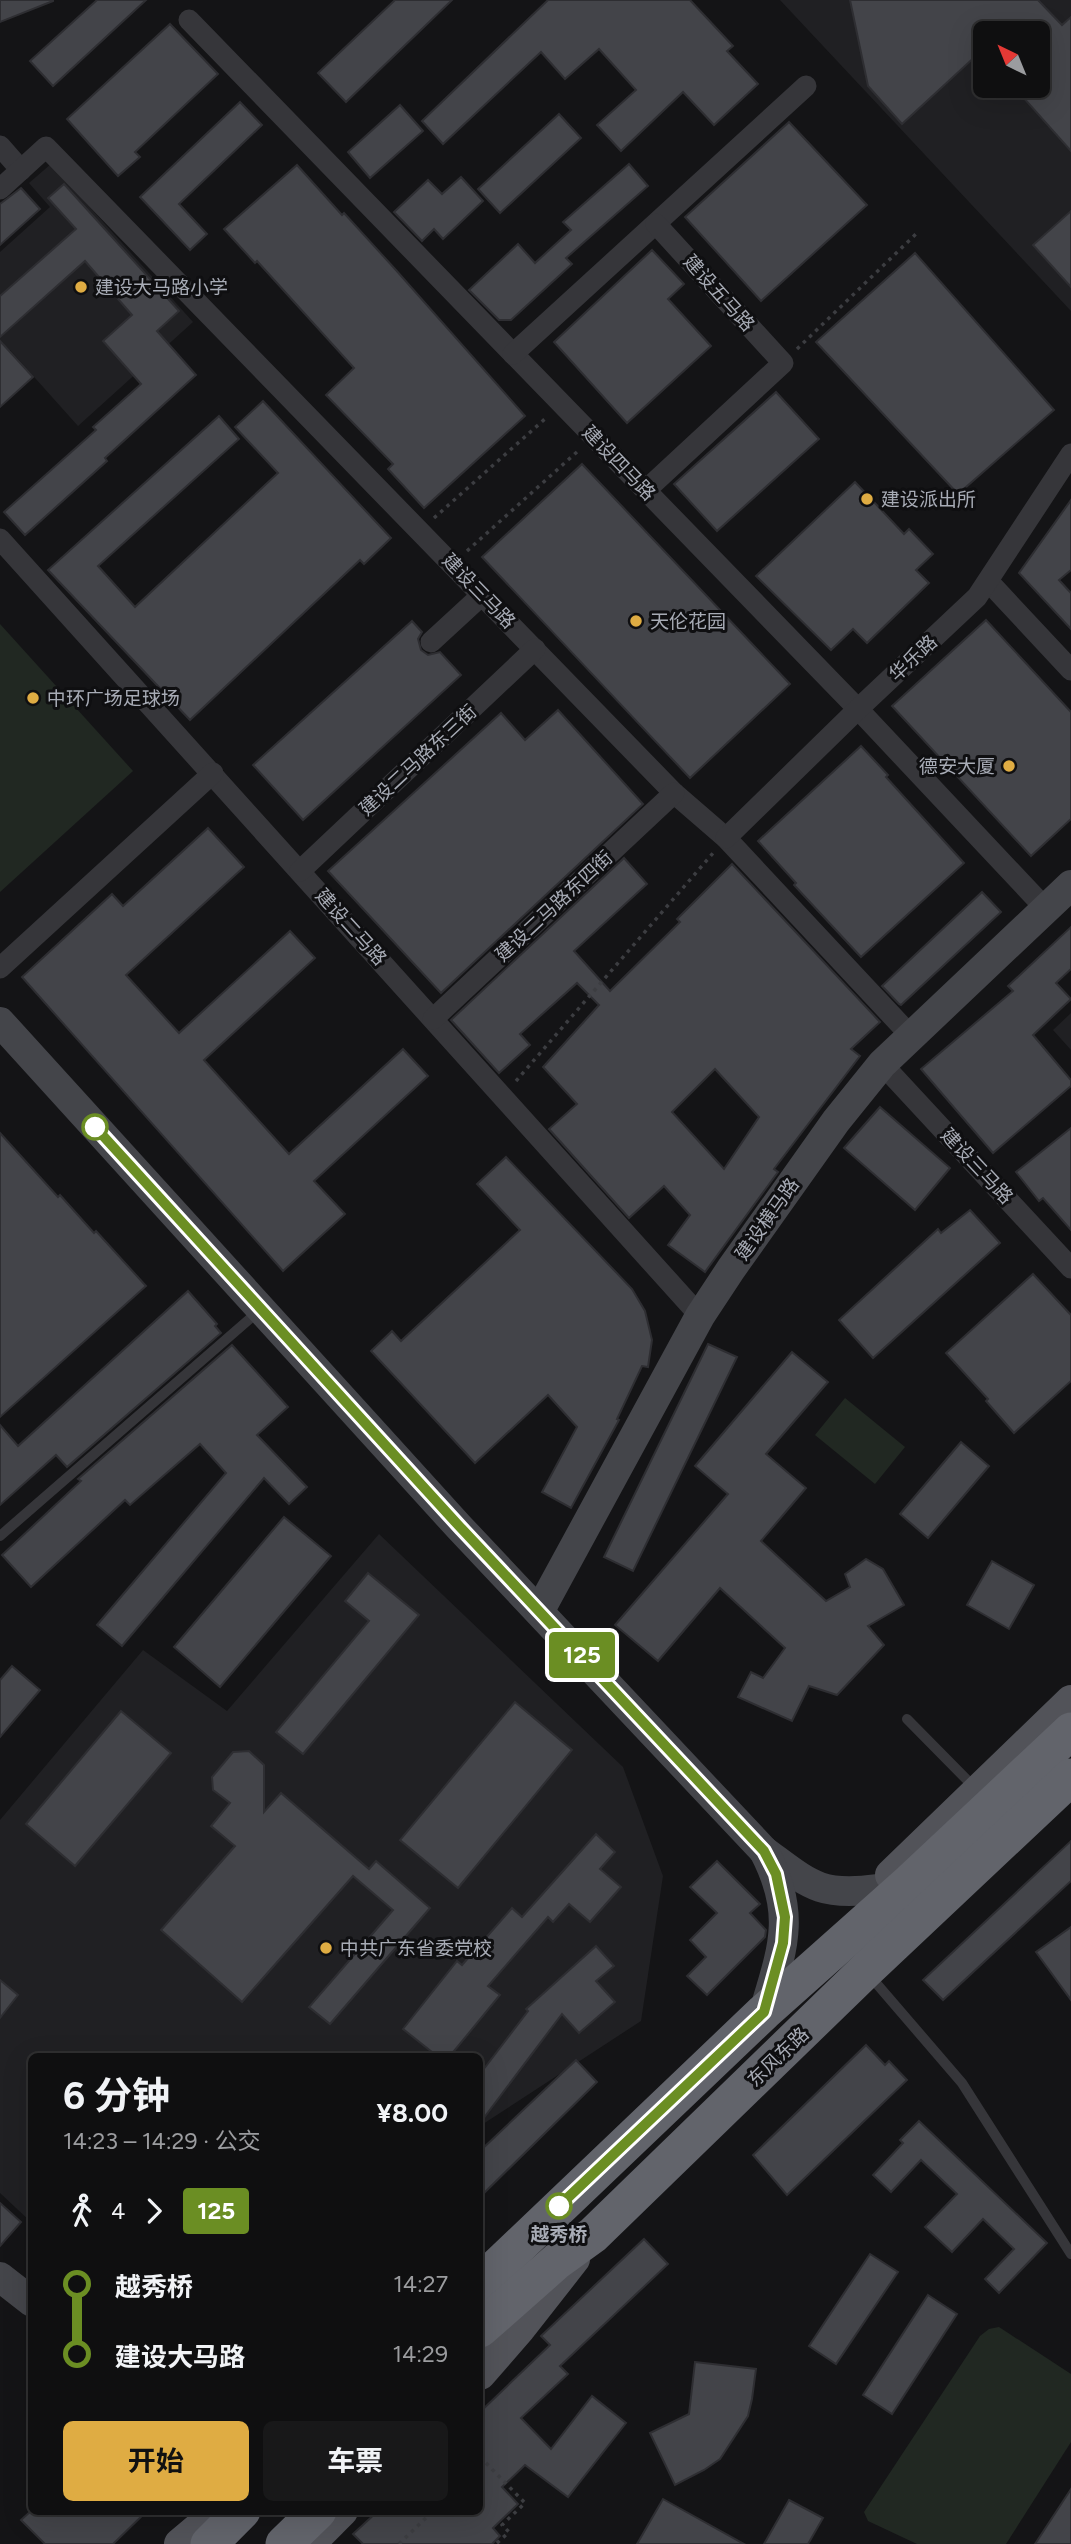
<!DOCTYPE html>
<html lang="zh">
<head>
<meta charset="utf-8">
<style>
  :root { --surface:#0f0f10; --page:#181819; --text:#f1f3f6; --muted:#9b9c9f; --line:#2f2f30; --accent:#dfac43 }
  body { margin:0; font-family:Figtree,"Noto Sans SC",sans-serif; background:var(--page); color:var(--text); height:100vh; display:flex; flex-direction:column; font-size:26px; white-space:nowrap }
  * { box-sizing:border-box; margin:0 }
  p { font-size:23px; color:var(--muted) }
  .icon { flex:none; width:38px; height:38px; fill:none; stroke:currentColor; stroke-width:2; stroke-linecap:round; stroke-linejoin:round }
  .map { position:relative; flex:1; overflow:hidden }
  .details { position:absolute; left:28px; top:2053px; width:455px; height:462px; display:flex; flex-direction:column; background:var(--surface); border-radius:10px; box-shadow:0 7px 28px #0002,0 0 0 2px var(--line) }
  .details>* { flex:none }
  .badge { padding:0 14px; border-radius:5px; font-size:24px; line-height:46px }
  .needle { width:46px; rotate:317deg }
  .buttons { position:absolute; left:973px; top:21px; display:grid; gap:14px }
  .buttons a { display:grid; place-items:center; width:77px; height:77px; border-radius:10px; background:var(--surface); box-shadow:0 7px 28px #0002,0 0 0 2px var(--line); font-size:35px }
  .map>.badge { position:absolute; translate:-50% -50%; box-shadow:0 0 0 4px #fff }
  .legs { display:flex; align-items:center; gap:10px; height:77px; padding:0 35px; font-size:23px }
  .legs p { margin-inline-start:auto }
  .summary { display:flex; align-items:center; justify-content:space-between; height:119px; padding:0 35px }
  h1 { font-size:38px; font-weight:700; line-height:52px }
  .button { display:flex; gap:14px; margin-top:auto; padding:14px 35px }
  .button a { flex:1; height:80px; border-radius:10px; background:var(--accent); color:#111; font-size:28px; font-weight:700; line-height:80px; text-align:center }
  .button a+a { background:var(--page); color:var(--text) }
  ul { padding:0 35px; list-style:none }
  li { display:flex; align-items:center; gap:24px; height:70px; font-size:26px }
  li i { display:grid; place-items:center; width:10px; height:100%; margin:0 9px; background:currentColor }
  li i::after { content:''; width:18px; height:18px; margin:-9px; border:5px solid; border-radius:50%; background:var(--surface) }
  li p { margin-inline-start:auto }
  li:first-child i { background:linear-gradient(#0000 50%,currentColor 0) }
  li:last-child i { background:linear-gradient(currentColor 50%,#0000 0) }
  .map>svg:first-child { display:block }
  .built { fill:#202023; fill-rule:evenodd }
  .green { fill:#212822 }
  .building { fill:#434449; stroke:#2e2e32; stroke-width:2; fill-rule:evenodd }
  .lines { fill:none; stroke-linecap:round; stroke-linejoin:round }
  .path { stroke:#3c3d41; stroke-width:3.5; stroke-dasharray:3.5 5; stroke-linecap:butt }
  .lane { stroke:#36363a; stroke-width:10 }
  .street { stroke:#36363a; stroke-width:21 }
  .secondary { stroke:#44454a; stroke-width:30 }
  .primary { stroke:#525359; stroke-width:32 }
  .highway { stroke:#62646b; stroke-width:37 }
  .line-1-casing { stroke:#fff; stroke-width:16 }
  .line-1 { stroke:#6b8e23; stroke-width:10 }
  .poi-dot { fill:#dfac43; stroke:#0f0f11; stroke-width:2.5 }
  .stop-1-dot { fill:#fff; stroke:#6b8e23; stroke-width:3.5 }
  .labels { text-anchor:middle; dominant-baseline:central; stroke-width:6; stroke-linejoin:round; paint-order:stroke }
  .poi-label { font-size:19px; fill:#a7abb5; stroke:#0f0f11; text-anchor:start }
  .street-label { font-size:19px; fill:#a7abb5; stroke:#0f0f11 }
  .stop-label { font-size:19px; font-weight:bold; fill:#a7abb5; stroke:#0f0f11 }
</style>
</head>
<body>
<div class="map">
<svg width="1071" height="2544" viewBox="0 0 1071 2544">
  <rect width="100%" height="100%" fill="#141416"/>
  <g class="built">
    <path d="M780,0h291v311zM985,33h53v53h-53z"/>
    <polygon points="51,164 193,322 78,426 10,350 0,359 0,252 50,207 29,183"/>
    <polygon points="1071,1013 1071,1050 1053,1030"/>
    <polygon points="379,1534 623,1767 663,1876 641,2021 480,2126 480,2056 32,2056 31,2222 0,2193 0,1820 143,1650 227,1711"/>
  </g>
  <g class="green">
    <polygon points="0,624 133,771 0,892"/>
    <polygon points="845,1398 905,1447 875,1484 815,1435"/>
    <polygon points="999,2327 1071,2374 1071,2442 1006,2544 917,2544 868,2521 864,2512 980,2336 989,2329"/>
  </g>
  <g class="building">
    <polygon points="0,0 53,0 53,1 0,22"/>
    <polygon points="97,0 146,0 53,86 30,61"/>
    <polygon points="395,0 452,0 346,102 318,73"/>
    <polygon points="548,0 690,0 733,46 727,51 758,84 714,125 683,92 621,151 597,125 636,90 599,49 565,79 541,52 443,144 422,121"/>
    <polygon points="850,0 1038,0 1062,25 1071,17 1071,151 1013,86 1038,86 1038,33 985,33 985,41 978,54 902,124 868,86"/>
    <polygon points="170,24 218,74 135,152 140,157 118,176 67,119"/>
    <polygon points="240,102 262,125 179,204 207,234 190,250 140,197"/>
    <polygon points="400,105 423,131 370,178 348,152"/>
    <polygon points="559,114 581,138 500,213 478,189"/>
    <polygon points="789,122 867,205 761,301 685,217"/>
    <polygon points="629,164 648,186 566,258 572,264 511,320 499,320 469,290 518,244 535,263 571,230 563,222"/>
    <polygon points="297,165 342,215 344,213 395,269 525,416 424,508 388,469 393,464 326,395 354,368 257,261 255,263 224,229"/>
    <polygon points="461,177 483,201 443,239 434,229 422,241 394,212 428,180 442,194"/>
    <polygon points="64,184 179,311 157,331 196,375 105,458 107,461 25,535 4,512 96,430 93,427 141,384 103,341 132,315 85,261 0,337 0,296 76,229 48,198"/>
    <polygon points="21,188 40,209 0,245 0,204"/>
    <polygon points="1071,211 1071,287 1033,245"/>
    <polygon points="652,250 684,284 668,299 711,346 627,423 554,342"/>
    <polygon points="915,253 1054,410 958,494 816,342"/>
    <polygon points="0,341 33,377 0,407"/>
    <polygon points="776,392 819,439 717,531 674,484"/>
    <polygon points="263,401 391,538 364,564 360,560 190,720 48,570 219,416 239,439 98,566 135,607 278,473 235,427"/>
    <polygon points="582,464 790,684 690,778 482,557"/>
    <polygon points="855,482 904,534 909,529 933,554 916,570 929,583 867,643 853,629 831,650 756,576"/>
    <polygon points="1071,500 1071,570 1059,580 1071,593 1071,629 1019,573"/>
    <polygon points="986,620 1071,712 1071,819 1031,856 892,706"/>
    <polygon points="412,621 422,632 418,639 421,650 428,655 440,652 461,675 303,820 253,765"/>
    <polygon points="558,710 643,804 441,993 328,871 501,713 525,740"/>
    <polygon points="861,746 888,775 886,777 964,863 861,957 794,885 796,883 758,841"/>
    <polygon points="208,828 244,867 126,975 179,1033 290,931 315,958 204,1060 289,1154 403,1049 428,1076 314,1181 345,1214 283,1271 22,977 112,894 123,906"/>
    <path d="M624,858l23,26 -73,67 36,40 70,-69 -3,-3 55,-55 148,158 -29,27 9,7 -86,113 4,3 -73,100 -37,-27 22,-30 -26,-29 -35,32 -80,-89 28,-25 -34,-37 56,-62 -22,-22 -57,51 10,11 -31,28 -48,-53zM715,1069l44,48 -35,52 -52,-57z"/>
    <polygon points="982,892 1001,912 901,1005 899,1004 882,986"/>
    <polygon points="1071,927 1071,969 1056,983 1071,999 1033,1035 1071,1080 1071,1086 993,1153 921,1069 1013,991 1008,986"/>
    <polygon points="880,1107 950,1168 915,1210 844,1148"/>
    <polygon points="1071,1128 1071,1230 1043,1198 1039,1201 1016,1172"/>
    <polygon points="0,1133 58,1197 60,1195 94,1233 96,1231 146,1286 0,1417"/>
    <polygon points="506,1157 632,1289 645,1311 652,1340 648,1367 642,1366 617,1419 619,1420 571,1508 542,1492 577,1427 548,1395 475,1463 371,1351 392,1331 401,1341 520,1230 477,1184"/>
    <polygon points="970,1210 1000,1243 873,1358 839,1320 938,1229 941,1233"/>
    <polygon points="1033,1274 1071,1315 1071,1381 1014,1433 986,1401 988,1399 946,1353"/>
    <polygon points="188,1291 217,1324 215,1326 221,1333 67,1467 56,1455 0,1505 0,1425 18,1446"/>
    <polygon points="708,1344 737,1357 633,1571 604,1557"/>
    <polygon points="232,1345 288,1407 257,1435 307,1487 289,1504 264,1478 122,1646 97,1625 226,1473 200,1444 130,1505 125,1500 31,1587 2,1555 81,1481 78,1479"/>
    <polygon points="792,1352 828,1382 766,1454 806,1488 761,1541 826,1601 850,1587 845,1574 866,1559 883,1569 904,1605 868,1626 884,1645 837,1695 809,1686 792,1721 738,1697 751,1672 763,1678 785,1648 720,1588 658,1661 615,1625 728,1494 695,1466"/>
    <polygon points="961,1442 989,1466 928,1538 900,1514"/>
    <polygon points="284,1517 331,1556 220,1687 174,1647"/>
    <polygon points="992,1561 1034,1585 1009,1629 967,1605"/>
    <polygon points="368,1573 419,1615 303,1754 276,1732 369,1621 345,1601"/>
    <polygon points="12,1666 40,1690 0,1737 0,1680"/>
    <polygon points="515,1702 572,1750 458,1888 400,1840"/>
    <polygon points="121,1711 171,1753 75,1866 26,1824"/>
    <polygon points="249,1751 264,1765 264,1812 281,1793 369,1869 376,1861 430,1908 330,2024 309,2007 393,1910 353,1876 242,2002 161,1930 235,1846 211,1826 230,1803 213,1790 212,1777 233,1752"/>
    <polygon points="596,1834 615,1852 600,1869 621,1887 590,1922 569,1904 553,1922 548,1917 488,1986 500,1995 450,2056 437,2056 403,2029 457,1961 462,1965 512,1908 522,1917"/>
    <polygon points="1071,1841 1071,1881 943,2000 923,1980"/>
    <polygon points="717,1861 760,1904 750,1913 766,1930 765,1937 707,1995 687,1976 706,1957 690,1940 717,1913 690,1887"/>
    <polygon points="1071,1927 1071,2000 1036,1952"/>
    <polygon points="596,1946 614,1966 596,1981 615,2002 579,2033 562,2014 480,2123 480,2074 528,2011 526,2009"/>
    <polygon points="0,1980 18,1995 0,2018"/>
    <polygon points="866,2045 885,2065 889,2061 907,2080 787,2195 753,2155"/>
    <polygon points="576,2060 597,2082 480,2197 480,2151"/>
    <polygon points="919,2121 1047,2243 999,2293 985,2279 1014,2249 983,2219 952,2252 925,2227 957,2194 921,2160 891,2192 873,2175 903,2143 900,2140"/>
    <polygon points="0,2203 21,2222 0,2246"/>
    <polygon points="644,2239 668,2264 560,2366 568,2374 521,2418 551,2449 592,2396 626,2423 568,2497 525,2465 502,2487 518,2504 493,2528 500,2536 492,2544 363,2544 353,2534 378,2511 480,2511 480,2412 550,2345 541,2336"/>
    <polygon points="870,2254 898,2272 836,2364 809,2346"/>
    <polygon points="928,2295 957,2314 892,2414 863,2395"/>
    <polygon points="695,2362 756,2369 752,2399 748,2416 720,2459 704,2470 675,2485 650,2433 689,2414"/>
    <polygon points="1071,2489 1071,2544 1035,2544"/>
    <polygon points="663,2499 744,2544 637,2544"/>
    <polygon points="789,2500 823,2518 808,2544 764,2544"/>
    <polygon points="31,2511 147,2511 113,2544 45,2544 21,2520"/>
  </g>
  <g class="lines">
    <g class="path">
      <polyline points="797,349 918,232"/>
      <polyline points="434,518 546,418"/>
      <polyline points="467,551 578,451"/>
      <polyline points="516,1081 714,852"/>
      <polyline points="480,2467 485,2462 525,2503 502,2525 509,2532 496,2544"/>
      <polyline points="399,2544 433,2511"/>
    </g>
    <g class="lane">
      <polyline points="0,1536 260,1310"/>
      <polyline points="907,1719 976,1789"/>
      <polyline points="870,1976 962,2083 1071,2254"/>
    </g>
    <g class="street">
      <polyline points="189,20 858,709 1046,909"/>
      <polyline points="0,146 21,170"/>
      <polyline points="0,189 46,147 674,793 726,838 911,1036"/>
      <polyline points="513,354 806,86"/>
      <polyline points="646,490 783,363 656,224"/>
      <polyline points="0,539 700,1316"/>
      <polyline points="988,581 1071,670"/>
      <polyline points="431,642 482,595"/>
      <polyline points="726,838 858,709 977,597 1071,454"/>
      <polyline points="300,871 535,649"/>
      <polyline points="0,968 213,773"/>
      <polyline points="433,1019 674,793"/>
      <polyline points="882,1064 1071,1268"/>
    </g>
    <g class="secondary">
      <path d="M0,1022l459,505 305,324c45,33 55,46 113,38"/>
      <polyline points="540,1610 700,1316 731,1269 836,1121 882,1064 1071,885"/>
      <path d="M764,1851c33,63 19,97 0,161"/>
      <polyline points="0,2277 32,2302"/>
    </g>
    <g class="primary">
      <polyline points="891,1875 1071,1701"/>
      <polyline points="480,2374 520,2328 574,2259"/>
      <polyline points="180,2544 205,2523 224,2511"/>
      <polyline points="309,2544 342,2511"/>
    </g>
    <g class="highway">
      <polyline points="480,2283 764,2012 910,1882 1071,1731"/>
      <polyline points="480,2329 557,2261 593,2235 865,1971 1071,1777"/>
      <polyline points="209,2544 242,2511"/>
      <polyline points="284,2544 318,2511"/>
    </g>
  </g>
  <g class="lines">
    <g class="line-1-casing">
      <polyline id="line-1" points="95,1127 460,1527 764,1851 776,1874 785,1917 783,1943 764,2012 559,2206"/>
    </g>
    <use href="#line-1" class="line-1"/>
  </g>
  <g class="poi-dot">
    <circle cx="81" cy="287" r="7"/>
    <circle cx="867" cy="499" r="7"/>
    <circle cx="636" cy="621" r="7"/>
    <circle cx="33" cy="698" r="7"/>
    <circle cx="1009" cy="766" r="7"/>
    <circle cx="326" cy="1948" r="7"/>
  </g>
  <g class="stop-1-dot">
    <circle cx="95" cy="1127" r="12"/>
    <circle cx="559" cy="2206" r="12"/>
  </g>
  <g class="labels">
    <g class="poi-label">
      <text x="95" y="287">建设大马路小学</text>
      <text x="881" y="499">建设派出所</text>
      <text x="650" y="621">天伦花园</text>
      <text x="47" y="698">中环广场足球场</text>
      <text x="995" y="766" text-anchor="end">德安大厦</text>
      <text x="340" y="1948">中共广东省委党校</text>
    </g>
    <g class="street-label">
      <text transform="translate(719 293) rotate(48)">建设五马路</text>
      <text transform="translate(619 463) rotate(46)">建设四马路</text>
      <text transform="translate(479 591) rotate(46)">建设三马路</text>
      <text transform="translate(913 658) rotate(-43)">华乐路</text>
      <text transform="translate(418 760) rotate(-43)">建设二马路东三街</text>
      <text transform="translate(554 906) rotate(-43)">建设二马路东四街</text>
      <text transform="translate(351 927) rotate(48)">建设二马路</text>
      <text transform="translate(977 1166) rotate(47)">建设三马路</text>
      <text transform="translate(767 1219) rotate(-55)">建设横马路</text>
      <text transform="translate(778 2057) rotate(-44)">东风东路</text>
    </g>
    <g class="stop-label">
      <text x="559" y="2234">越秀桥</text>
    </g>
  </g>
</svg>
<div class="buttons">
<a><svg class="needle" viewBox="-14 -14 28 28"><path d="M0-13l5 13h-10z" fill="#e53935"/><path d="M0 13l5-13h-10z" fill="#9b9c9f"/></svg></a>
</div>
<b class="badge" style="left:582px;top:1655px;background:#6b8e23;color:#fff">125</b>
<section class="details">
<div class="summary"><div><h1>6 分钟</h1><p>14:23 – 14:29 · 公交</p></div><b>¥8.00</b></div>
<div class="legs"><svg class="icon" aria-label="walk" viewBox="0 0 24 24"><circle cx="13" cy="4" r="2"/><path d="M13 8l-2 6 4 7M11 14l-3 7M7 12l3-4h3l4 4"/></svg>4<svg class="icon" aria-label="forward" viewBox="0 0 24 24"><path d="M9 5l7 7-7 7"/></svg><b class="badge" style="background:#6b8e23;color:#fff">125</b></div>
<ul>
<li><i style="color:#6b8e23"></i><b>越秀桥</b><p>14:27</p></li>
<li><i style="color:#6b8e23"></i><b>建设大马路</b><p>14:29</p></li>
</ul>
<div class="button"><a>开始</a><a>车票</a></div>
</section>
</div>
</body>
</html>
